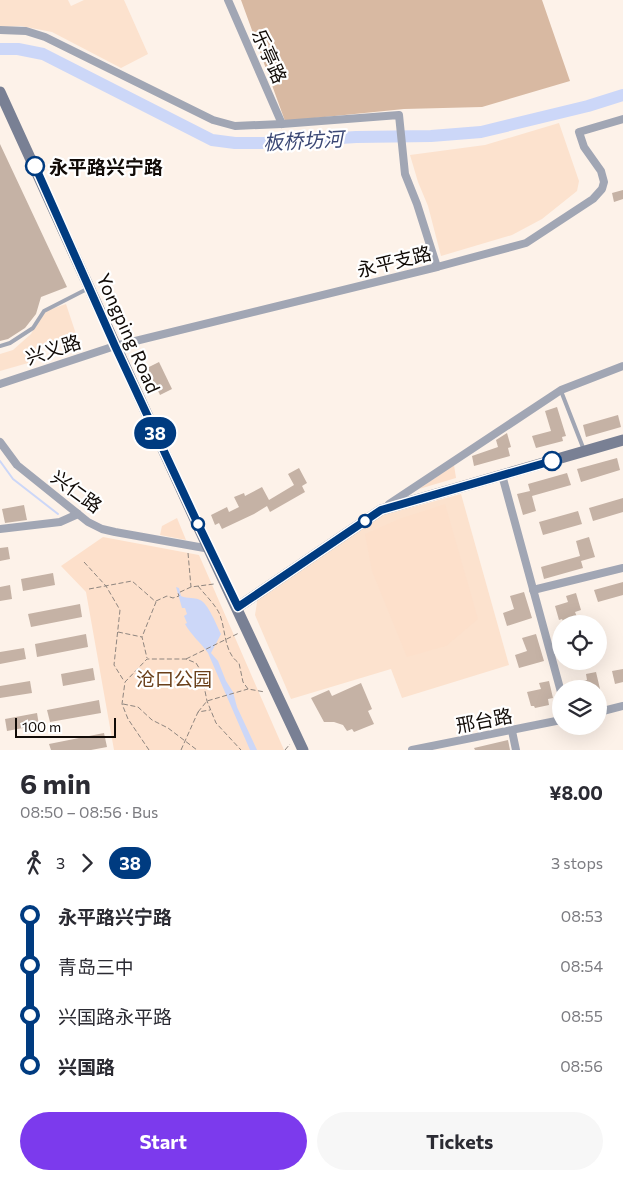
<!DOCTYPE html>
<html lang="en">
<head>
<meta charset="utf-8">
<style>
  :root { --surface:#fff; --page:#f7f7f7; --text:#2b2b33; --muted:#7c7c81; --accent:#7c3aed }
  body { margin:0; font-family:Commissioner,"Noto Sans SC",sans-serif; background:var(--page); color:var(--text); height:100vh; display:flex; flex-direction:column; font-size:19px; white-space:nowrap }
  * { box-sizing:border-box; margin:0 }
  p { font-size:16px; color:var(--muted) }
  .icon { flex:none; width:28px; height:28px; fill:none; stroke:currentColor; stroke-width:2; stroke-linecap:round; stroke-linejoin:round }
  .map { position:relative; height:750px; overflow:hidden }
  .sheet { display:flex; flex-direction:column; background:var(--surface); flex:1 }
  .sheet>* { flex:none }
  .badge { padding:0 10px; border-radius:16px; font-size:18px; line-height:32px }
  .tools { position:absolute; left:552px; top:615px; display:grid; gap:10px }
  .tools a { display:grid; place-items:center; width:55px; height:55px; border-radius:50%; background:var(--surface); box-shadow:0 5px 20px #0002; font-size:25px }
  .scale { position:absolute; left:15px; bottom:12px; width:101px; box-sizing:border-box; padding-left:5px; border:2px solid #110b07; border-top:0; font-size:14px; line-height:18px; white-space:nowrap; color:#110b07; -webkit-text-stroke:4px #fff; paint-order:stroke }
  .map>.badge { position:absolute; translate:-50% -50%; box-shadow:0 0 0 2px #fff }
  .legs { display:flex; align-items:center; gap:8px; height:55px; padding:0 20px; font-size:16px }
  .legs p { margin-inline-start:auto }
  .headline { display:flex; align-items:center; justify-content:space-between; height:85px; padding:0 20px }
  h1 { font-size:28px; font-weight:700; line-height:38px }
  .primary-button { display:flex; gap:10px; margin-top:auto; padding:10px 20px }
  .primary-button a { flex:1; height:58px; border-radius:30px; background:var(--accent); color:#fff; font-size:20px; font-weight:700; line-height:58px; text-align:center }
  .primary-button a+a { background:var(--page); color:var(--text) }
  ul { padding:0 20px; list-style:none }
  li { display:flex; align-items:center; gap:18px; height:50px; font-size:19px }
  li i { display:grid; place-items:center; width:8px; height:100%; margin:0 6px; background:currentColor }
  li i::after { content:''; width:12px; height:12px; margin:-6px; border:4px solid; border-radius:50%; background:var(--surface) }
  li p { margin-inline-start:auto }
  li:first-child i { background:linear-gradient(#0000 50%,currentColor 0) }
  li:last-child i { background:linear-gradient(currentColor 50%,#0000 0) }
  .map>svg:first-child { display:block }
  .built { fill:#fce2ce }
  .green { fill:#fde0cb }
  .forest { fill:#d8b9a2 }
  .water { fill:#ccd7f8 }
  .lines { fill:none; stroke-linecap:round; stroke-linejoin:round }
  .stream { stroke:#ccd7f8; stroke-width:2 }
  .river { stroke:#ccd7f8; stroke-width:12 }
  .building { fill:#c5b2a5 }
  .path { stroke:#8e857f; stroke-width:1; stroke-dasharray:5 2.5; stroke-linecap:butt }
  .lane { stroke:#a1a6b4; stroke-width:4 }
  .street { stroke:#a1a6b4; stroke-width:8 }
  .secondary { stroke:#798094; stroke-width:11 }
  .line-1-casing { stroke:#fff; stroke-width:11 }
  .line-1 { stroke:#003b80; stroke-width:8 }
  .stop-1-dot { fill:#fff; stroke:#003b80; stroke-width:2.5 }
  .labels { text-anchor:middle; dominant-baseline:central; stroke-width:4.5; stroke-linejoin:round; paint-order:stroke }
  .street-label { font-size:19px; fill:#110b07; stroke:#fff }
  .stop-label { font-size:19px; font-weight:bold; fill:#110b07; stroke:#fff; text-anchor:start }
  .park-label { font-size:19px; fill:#6a401b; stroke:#fff }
  .water-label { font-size:20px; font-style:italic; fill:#3b4875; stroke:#fff }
</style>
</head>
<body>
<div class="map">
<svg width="623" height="750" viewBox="0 0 623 750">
  <rect width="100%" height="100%" fill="#fdf2e9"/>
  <g class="built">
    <polygon points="0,0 68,0 71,6 84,0 124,0 148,54 121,68 52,32 21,26 0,27"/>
    <polygon points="559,123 579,181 577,191 542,219 512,235 441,256 428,206 418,182 410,155 485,145"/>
    <polygon points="66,304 76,334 43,345 35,361 0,371 0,354 13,350 31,334 42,312"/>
    <polygon points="461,494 509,665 402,698 391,669 291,699 255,615 258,596 376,517"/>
  </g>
  <g class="green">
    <polygon points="454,465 456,478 419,489"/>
    <polygon points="445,504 478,619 446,646 407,657 372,571 365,534 399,519"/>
    <polygon points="177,518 186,540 160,535 162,526"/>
    <polygon points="103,537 199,555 284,750 114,750 86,592 61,566"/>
  </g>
  <polygon class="forest" points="241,0 542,0 570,81 482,107 404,109 285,121"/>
  <path class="water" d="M176,587l3,1 2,8c7,3 13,1 19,4 8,3 17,26 21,34l-10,19 7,8 8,20 7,11 4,15 20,43h-7l-42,-97c-7,-10 -17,-18 -23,-29l2,-1 -3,-7 3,-2 -2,-6h-3z"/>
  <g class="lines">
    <polyline class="stream" points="0,461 13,479 58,514"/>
    <polyline class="river" points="0,49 18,49 43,54 212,140 235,143 264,143 356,137 431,136 481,132 588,106 623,95"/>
  </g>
  <g class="building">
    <polygon points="0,144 67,287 41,297 36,314 25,328 8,339 0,341"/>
    <polygon points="623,190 623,199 614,202 612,193"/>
    <polygon points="159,362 172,389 160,395 147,368"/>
    <polygon points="557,407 566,436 562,437 563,441 536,448 532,436 551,431 545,411"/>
    <polygon points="618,415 621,427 586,437 583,425"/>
    <polygon points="507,433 511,447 508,448 510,456 474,466 472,456 498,447 496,440"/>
    <polygon points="617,458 620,470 581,482 577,469"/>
    <polygon points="299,468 307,483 302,486 305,492 270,512 267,506 254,514 222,529 219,523 215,525 211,515 227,507 229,512 239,507 234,497 244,493 245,496 262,487 269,500 294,485 288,474"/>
    <polygon points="567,473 571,485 532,496 536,511 523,515 517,494 530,491 528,484"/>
    <polygon points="623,498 623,512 593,521 589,508"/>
    <polygon points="24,505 27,520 5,523 2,509"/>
    <polygon points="578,511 582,524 543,535 539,522"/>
    <polygon points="589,537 595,557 581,561 583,568 544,579 541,567 580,556 576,541"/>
    <polygon points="8,547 10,559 0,561 0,548"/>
    <polygon points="53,573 55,585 23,591 21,579"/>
    <polygon points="623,582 623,595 598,602 594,590"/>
    <polygon points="10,585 12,599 0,601 0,587"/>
    <polygon points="524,592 532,618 507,626 503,613 514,609 510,596"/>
    <polygon points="576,593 581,610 575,612 577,617 563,621 562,619 559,620 555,606 568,602 566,596"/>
    <polygon points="80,604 82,617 31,627 28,614"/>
    <polygon points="86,634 88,647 37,657 35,644"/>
    <polygon points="536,634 544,661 519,668 515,655 527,651 522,638"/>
    <polygon points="24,648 26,659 0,664 0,652"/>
    <polygon points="93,668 95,680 63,686 61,674"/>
    <polygon points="623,669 623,682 615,684 612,671"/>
    <polygon points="596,672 600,689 575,689 574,683 587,680 586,674"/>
    <polygon points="30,681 32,693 0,698 0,686"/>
    <polygon points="549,681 553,698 548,699 549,705 535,708 534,706 531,706 527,692 541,689 539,683"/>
    <polygon points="361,683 372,709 368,711 374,724 354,732 352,729 347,731 343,725 334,722 324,722 311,698 329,690 332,696"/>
    <polygon points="99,700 101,713 50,722 47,710"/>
    <polygon points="37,713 39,725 7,731 5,719"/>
    <polygon points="104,733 107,747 91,750 51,750 49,744"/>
    <polygon points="508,740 510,750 475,750 474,748"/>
  </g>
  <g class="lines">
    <g class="path">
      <polyline points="188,553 191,587"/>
      <polyline points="84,562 106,586 120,610 114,665 124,681"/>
      <path d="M198,586c7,9 18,19 22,29 6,16 4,38 19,48l4,19 5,7 17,3"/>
      <polyline points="89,589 132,581 156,602 142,637"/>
      <polyline points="156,601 167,596 173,598 179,596 178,593 191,587 214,584"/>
      <polyline points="118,632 142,637 147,658"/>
      <polyline points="186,659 239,633"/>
      <polyline points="123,704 138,707 152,720 168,728 197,750"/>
      <polyline points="198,712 207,701 248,689"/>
      <polyline points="149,750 128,719 122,704 125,682 147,659 186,659 196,663 201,671 207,701 216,723 241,750"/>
      <polyline points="181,750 198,712 210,710"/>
      <polyline points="285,750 290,744"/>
    </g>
    <g class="lane">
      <polyline points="0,346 10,343 33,328 44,311 87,289"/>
      <polyline points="561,391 584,450"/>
    </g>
    <g class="street">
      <polyline points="228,0 282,124"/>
      <polyline points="0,30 26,31 45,37 213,120 235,126 282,124 399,115 405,174 417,204 437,267"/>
      <polyline points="0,384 115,346 437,267 526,243 593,199 602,189 604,182 601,171 584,147 579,132 623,119"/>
      <polyline points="0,442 17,465 88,522 102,529 115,532 210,549"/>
      <polyline points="502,475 561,692"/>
      <polyline points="389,504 561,390 623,366"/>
      <polyline points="0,529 60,522 78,514"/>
      <polyline points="533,590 623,568"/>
      <polyline points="599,712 623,706"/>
      <polyline points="512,731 516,750"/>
      <polyline points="412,750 561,720"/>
    </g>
    <g class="secondary">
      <polyline points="0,92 197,524 303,750"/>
      <polyline points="238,607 381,510 623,440"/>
    </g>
  </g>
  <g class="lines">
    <g class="line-1-casing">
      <polyline id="line-1" points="35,166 115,346 198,524 238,607 381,510 552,461"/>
    </g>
    <use href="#line-1" class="line-1"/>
  </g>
  <g class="stop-1-dot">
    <circle cx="35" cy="166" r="9"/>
    <circle cx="552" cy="461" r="9"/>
    <circle cx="365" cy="521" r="6"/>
    <circle cx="198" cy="524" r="6"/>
  </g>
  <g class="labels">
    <g class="street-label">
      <text transform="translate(270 56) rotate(66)">乐亭路</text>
      <text transform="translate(394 261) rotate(-14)">永平支路</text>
      <text transform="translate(129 333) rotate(66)">Yongping Road</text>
      <text transform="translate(53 349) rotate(-18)">兴义路</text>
      <text transform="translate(77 491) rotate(36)">兴仁路</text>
      <text transform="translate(484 720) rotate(-11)">邢台路</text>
    </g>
    <g class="stop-label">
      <text x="49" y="166">永平路兴宁路</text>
    </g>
    <g class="park-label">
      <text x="174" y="678">沧口公园</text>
    </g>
    <g class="water-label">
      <text transform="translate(303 140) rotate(-3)">板桥坊河</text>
    </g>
  </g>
</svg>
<div class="tools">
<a><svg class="icon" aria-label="locate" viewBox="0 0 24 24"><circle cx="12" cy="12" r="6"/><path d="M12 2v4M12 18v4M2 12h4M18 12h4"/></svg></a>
<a><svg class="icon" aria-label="layers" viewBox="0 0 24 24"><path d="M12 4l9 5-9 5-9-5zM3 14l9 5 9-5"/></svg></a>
</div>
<div class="scale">100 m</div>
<b class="badge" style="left:155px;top:433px;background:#003b80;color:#fff">38</b>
</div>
<section class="sheet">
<div class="headline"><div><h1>6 min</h1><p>08:50 – 08:56 · Bus</p></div><b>¥8.00</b></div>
<div class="legs"><svg class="icon" aria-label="walk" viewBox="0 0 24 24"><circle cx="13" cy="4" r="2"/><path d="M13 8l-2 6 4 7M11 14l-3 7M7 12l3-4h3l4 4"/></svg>3<svg class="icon" aria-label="forward" viewBox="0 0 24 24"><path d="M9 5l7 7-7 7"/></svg><b class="badge" style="background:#003b80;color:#fff">38</b><p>3 stops</p></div>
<ul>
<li><i style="color:#003b80"></i><b>永平路兴宁路</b><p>08:53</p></li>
<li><i style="color:#003b80"></i><span>青岛三中</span><p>08:54</p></li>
<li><i style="color:#003b80"></i><span>兴国路永平路</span><p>08:55</p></li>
<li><i style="color:#003b80"></i><b>兴国路</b><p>08:56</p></li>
</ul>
<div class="primary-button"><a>Start</a><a>Tickets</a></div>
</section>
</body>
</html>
